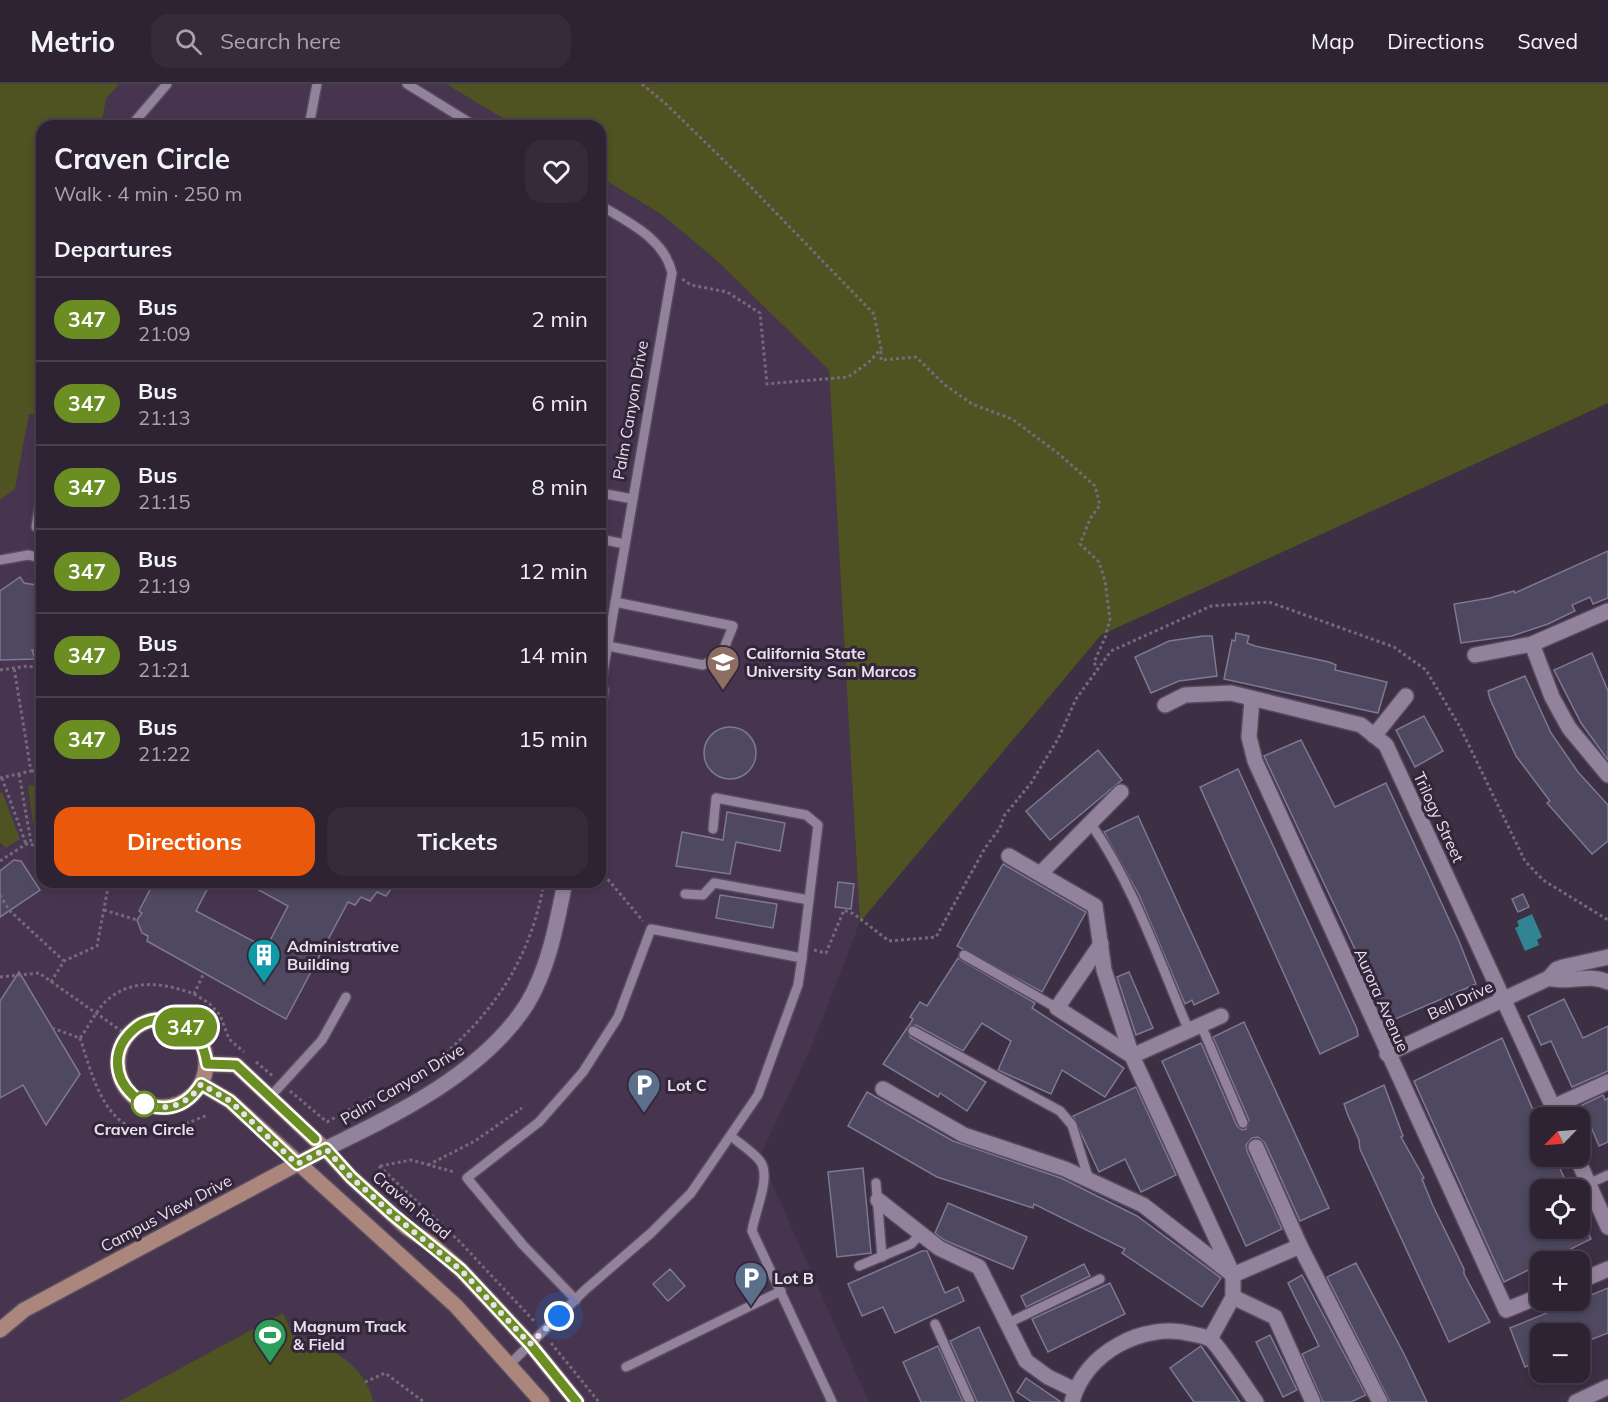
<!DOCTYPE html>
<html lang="en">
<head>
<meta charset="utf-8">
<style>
  :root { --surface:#2e2333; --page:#362b3b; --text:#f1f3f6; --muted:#a7a4ac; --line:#49404e; --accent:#ea580c }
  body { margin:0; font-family:Mulish,sans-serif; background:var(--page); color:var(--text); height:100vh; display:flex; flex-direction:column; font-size:22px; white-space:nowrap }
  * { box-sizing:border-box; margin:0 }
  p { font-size:20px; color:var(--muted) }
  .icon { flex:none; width:33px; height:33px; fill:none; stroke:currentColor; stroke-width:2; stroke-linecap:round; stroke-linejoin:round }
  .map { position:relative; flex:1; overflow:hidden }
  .panel { position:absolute; left:36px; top:36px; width:570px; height:768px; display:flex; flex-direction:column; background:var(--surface); border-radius:18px; box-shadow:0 3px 9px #0003,0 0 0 2px var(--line) }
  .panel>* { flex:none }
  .badge { padding:0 12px; border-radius:20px; font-size:21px; line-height:39px }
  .needle { width:39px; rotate:245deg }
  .buttons { position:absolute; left:1530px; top:1023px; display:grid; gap:12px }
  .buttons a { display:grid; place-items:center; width:60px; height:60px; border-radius:12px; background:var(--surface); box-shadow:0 3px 9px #0003,0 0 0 2px var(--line); font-size:30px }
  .you { position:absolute; width:30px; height:30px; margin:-15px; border:4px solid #fff; border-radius:50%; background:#1a73e8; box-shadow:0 0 0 9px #1a73e833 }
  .map>.badge { position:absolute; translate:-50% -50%; box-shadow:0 0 0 3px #fff }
  h2 { padding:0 18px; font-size:22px; line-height:54px }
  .round { display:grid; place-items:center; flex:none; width:63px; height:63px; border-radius:18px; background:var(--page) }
  .overview { display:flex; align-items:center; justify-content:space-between; height:102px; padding:0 18px }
  h1 { font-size:28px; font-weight:700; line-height:45px }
  .action { display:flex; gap:12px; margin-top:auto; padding:12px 18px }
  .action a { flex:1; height:69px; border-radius:18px; background:var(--accent); color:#fff; font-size:24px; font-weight:700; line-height:69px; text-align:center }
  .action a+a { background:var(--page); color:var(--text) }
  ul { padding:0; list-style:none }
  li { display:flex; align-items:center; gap:18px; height:84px; padding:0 18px; border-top:2px solid var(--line) }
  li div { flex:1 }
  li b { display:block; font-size:22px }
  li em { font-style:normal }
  li .badge { min-width:66px; font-weight:700; text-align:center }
  header { display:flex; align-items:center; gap:36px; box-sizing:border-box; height:84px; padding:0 30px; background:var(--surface); border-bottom:2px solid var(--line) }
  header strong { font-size:28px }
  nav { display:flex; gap:33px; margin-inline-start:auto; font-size:21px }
  .search { width:420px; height:54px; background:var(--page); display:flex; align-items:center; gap:15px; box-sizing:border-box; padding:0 21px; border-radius:18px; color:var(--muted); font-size:22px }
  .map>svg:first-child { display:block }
  .built { fill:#473550 }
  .green { fill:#4f5321 }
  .water { fill:#338492 }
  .building { fill:#4e4861; stroke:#7e7893; stroke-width:1.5 }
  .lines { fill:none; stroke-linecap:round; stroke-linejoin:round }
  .lane-casing { stroke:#574b5d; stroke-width:12 }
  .street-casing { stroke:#574b5d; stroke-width:18 }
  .secondary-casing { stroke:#574b5d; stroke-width:18 }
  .path { stroke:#75697b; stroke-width:3; stroke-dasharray:3 3; stroke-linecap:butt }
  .lane { stroke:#92829b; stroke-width:9 }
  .street { stroke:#92829b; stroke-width:15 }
  .secondary { stroke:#ab867d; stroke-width:15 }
  .line-casing { stroke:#fff; stroke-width:14 }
  .line { stroke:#6b8e23; stroke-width:9 }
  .walk { stroke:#e9e0ed; stroke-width:6; stroke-dasharray:0 10.8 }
  .stop-dot { fill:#fff; stroke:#6b8e23; stroke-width:3 }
  .labels { text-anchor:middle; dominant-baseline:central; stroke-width:6; stroke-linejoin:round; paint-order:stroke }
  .street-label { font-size:16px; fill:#e9e0ed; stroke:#33253a }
  .poi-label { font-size:16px; font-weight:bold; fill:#e9e0ed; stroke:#33253a; text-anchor:start }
  .stop-label { font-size:16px; font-weight:bold; fill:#e9e0ed; stroke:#33253a }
</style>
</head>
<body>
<header>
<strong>Metrio</strong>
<div class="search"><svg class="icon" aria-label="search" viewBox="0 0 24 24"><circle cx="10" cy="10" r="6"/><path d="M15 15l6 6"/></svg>Search here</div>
<nav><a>Map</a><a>Directions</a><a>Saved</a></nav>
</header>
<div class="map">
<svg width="1608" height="1318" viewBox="0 0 1608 1318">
  <rect width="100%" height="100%" fill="#3d2f44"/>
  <g class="built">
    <polygon points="119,0 446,0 516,42 101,42 106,15"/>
    <polygon points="600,93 661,130 715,175 829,286 860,838 813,959 760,1072 869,1318 0,1318 0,416 15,405 29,329 42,331 42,798 600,798"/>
  </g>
  <g class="green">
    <polygon points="0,0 119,0 106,15 101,42 42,42 42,331 29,330 15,405 0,416"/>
    <polygon points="446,0 1608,0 1608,319 1101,551 860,838 829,286 715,175 661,130 600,93 600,42 516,42"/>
    <polygon points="42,701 42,746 34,746 28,702"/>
    <polygon points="2,708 20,755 6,764 0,758 0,709"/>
    <path d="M283,1229l10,22c34,10 73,29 80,67h-255z"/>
  </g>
  <polygon class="water" points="1532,830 1542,853 1537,856 1539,861 1525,867 1515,844 1519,842 1517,837"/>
  <g class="building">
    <polygon points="1608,467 1608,514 1593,520 1590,513 1572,521 1575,527 1548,540 1512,552 1461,559 1454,520 1490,514 1514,507 1515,509"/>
    <polygon points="20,493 24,499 42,502 42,568 32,566 35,575 0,576 0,507"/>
    <polygon points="1236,549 1249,552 1247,559 1255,562 1329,578 1336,581 1335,586 1387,598 1378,629 1224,595 1232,556 1235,557"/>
    <polygon points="1203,552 1212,552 1217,592 1179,597 1151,609 1135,573 1169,557"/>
    <polygon points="1592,569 1608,607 1608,676 1581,639 1554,586"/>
    <polygon points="1525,592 1551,649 1578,688 1608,721 1608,757 1592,770 1547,719 1550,717 1516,672 1490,615 1488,607"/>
    <polygon points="1424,632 1443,667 1415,683 1396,646"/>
    <circle cx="730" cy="669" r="26"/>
    <polygon points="1301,656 1335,723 1386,699 1459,857 1476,900 1386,939 1369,895 1264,672"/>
    <polygon points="1098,666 1122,696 1050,756 1026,727"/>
    <polygon points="1238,685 1357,945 1358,952 1320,970 1200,703"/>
    <polygon points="727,728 785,739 780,767 736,758 730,790 676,782 682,748 723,756"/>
    <polygon points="1138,732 1219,909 1194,921 1192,916 1185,920 1139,811 1104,748"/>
    <polygon points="14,776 21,777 40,806 0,833 0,787"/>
    <polygon points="1003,780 1086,828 1042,908 957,862"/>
    <polygon points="154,798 211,798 196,827 266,864 288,822 244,798 385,798 393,802 386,812 377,808 370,817 361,813 355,821 348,818 286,935 147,857 148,852 142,849 137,836 142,829 139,827"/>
    <polygon points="838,798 854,800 851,825 835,823"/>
    <polygon points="1523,810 1529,823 1518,828 1512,815"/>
    <polygon points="720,811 777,820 773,844 716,834"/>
    <polygon points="958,874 1035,919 1032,924 1124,984 1105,1013 1062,986 1051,1010 998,986 1011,957 982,939 963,967 916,941 908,943 913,935 910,933 920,918 927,922"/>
    <polygon points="19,888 80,990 46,1041 23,1001 0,1014 0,917"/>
    <polygon points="1129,888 1153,944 1136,951 1117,893"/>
    <polygon points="1564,915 1583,954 1608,942 1608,987 1572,1003 1551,957 1541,961 1528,932"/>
    <polygon points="1244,938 1329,1124 1300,1137 1265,1059 1258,1053 1252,1054 1246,1061 1247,1067 1282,1145 1246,1162 1162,977 1201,959 1237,1042 1242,1046 1246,1045 1249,1036 1213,953"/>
    <polygon points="907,944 910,953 986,998 967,1027 940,1009 938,1013 883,980"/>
    <polygon points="1502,954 1540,1042 1540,1072 1554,1072 1570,1106 1540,1106 1540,1144 1586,1144 1591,1155 1504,1198 1414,997"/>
    <polygon points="1384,1001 1403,1052 1401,1053 1424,1094 1422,1095 1433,1122 1464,1185 1464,1190 1490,1238 1449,1258 1360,1065 1359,1056 1347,1029 1344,1020"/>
    <polygon points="1136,1003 1176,1091 1141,1108 1125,1075 1099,1088 1073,1032"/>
    <polygon points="867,1008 953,1057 1061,1094 1137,1132 1221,1194 1202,1223 1122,1169 1125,1165 1034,1120 1033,1124 937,1093 848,1042"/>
    <polygon points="1603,1011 1605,1016 1608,1014 1608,1058 1599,1062 1582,1021"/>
    <polygon points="863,1084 871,1169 837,1173 828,1088"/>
    <polygon points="948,1119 1027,1153 1013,1185 944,1156 935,1149"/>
    <polygon points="922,1167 927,1167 945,1209 958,1203 964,1217 895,1249 883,1223 862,1232 848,1200"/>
    <polygon points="1356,1179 1404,1270 1427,1318 1390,1318 1327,1193"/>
    <polygon points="1084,1180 1090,1192 1026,1223 1021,1212"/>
    <polygon points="670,1185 685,1202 668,1217 653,1200"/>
    <polygon points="1302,1191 1366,1311 1351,1318 1323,1318 1302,1270 1319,1262 1288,1199"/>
    <polygon points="1110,1199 1125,1230 1048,1268 1032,1235"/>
    <polygon points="1608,1204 1608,1249 1580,1260 1580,1250 1540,1250 1540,1277 1525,1283 1510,1244"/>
    <polygon points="979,1243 1014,1318 977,1318 950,1257"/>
    <polygon points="1270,1251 1297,1306 1283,1313 1256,1258"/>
    <polygon points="938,1262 963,1318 921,1318 903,1278"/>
    <polygon points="1201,1262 1240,1318 1194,1318 1170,1284"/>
    <polygon points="1026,1294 1061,1318 1032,1318 1017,1308"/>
  </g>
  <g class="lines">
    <g class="lane-casing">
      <g id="lane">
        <polyline points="407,0 475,42"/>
        <polyline points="131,42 167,0"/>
        <polyline points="309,42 317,0"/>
        <path d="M600,121c29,18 64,33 72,68l-72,417"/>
        <polyline points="42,407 36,443 42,444"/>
        <polyline points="600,409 633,415"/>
        <polyline points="600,455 625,460"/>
        <polyline points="0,476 28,471 42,474"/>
        <polyline points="608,562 703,581 721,572 733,542 615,518"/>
        <path d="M1091,740c42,60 69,139 98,207"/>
        <polyline points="713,745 716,714 806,731 818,741 802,874"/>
        <polyline points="685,810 703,811 714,799 809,816"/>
        <polyline points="964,871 1057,924"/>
        <polyline points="1201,941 1243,1039"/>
        <polyline points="913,947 1060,1027 1072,1041 1089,1096"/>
        <polyline points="270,1013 322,956 346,913"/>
        <path d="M731,1052c9,8 22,16 29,25 12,16 -6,52 -8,70l80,171"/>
        <polyline points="876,1099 882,1173"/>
        <polyline points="1588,1100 1608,1091"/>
        <polyline points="859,1182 911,1160 922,1149"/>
        <polyline points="935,1240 970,1318"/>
        <polyline points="1006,1240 1100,1195"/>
        <polyline points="510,1280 585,1206 651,1149 691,1109 758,1011 798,901 802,874 651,845 618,933 583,988 539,1038 467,1094 523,1161 576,1216"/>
        <polyline points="626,1283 781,1207"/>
      </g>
    </g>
    <g class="street-casing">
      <g id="street">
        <polyline points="1532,560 1552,613 1569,644 1608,691"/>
        <polyline points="1475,571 1532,560 1608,527"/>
        <polyline points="600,612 601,606"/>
        <polyline points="1252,615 1249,653 1255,677 1506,1226 1540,1212"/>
        <polyline points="1165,621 1185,611 1231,609 1361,641 1386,661 1558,1034"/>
        <polyline points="1374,652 1406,612"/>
        <polyline points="1009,772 1095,822 1104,886 1132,972 1233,1191 1233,1213 1210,1255"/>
        <polyline points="1040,790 1121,708"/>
        <polyline points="1101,860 1057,924 1132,972 1221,932"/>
        <path d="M1549,894c19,6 39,-5 59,4"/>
        <polyline points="1387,970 1549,894 1557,885 1563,883 1608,873"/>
        <polyline points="883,1005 964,1051 1065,1085 1143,1121 1233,1191 1300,1162"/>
        <polyline points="1553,1023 1608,998"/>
        <polyline points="1256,1063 1300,1162 1380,1318"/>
        <path d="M325,1065c71,-34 159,-77 202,-145 22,-36 30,-82 38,-122"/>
        <polyline points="1576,1072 1608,1143"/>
        <polyline points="878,1116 939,1164 979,1183 1026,1277 1048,1293 1075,1306"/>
        <polyline points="1580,1197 1608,1185"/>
        <polyline points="1233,1213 1275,1233 1313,1318"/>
        <path d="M1072,1318c12,-49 72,-81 120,-68 5,1 13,2 18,5 9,6 37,51 46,63"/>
        <polyline points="1576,1318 1608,1303"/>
      </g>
    </g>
    <g class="secondary-casing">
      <g id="secondary">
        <circle cx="162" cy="979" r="44"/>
        <polyline points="207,980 236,981 325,1065 351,1093 406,1143 431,1160 461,1186 530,1260 577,1318"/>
        <polyline points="201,1000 230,1017 456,1222 542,1318"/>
        <polyline points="0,1246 24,1226 325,1065"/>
      </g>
    </g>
    <g class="path">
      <polyline points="642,0 666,20 749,101 874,230 881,265 868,279 848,293 767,300 760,229 727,208 691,201 682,195"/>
      <polyline points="881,267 881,276 916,273 945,301 972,320 1012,335 1059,370 1095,402 1100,421 1090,435 1080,460 1099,478 1105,497 1110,535 1105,554 1094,578 1097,585"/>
      <polyline points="0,586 28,582 42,585"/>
      <polyline points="31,687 42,687"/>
      <polyline points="19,690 31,758"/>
      <polyline points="0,694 31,687 14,584"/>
      <polyline points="2,694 26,760"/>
      <polyline points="0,777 26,760 42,762"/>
      <polyline points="600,786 643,837"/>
      <polyline points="0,811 9,826 64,877"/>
      <polyline points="104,826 137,836"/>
      <polyline points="814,866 826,869 844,826 854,830 889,857 936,853 985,764 1000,744 1004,732 1031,699 1058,655 1076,615 1111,567 1211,522 1269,518 1394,563 1426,586 1460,643 1525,777 1543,796 1608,836"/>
      <polyline points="0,893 39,889 127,951"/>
      <polyline points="51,898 64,877 97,862 109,798"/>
      <polyline points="194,910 209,919 220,931 229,955 244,968"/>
      <path d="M52,944l28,10c10,-13 18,-32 31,-41 25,-19 56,-13 83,-3l10,-21"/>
      <path d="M80,954c12,36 25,97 75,93 17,-1 37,-10 53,-16"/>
      <polyline points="256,978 274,993"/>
      <path d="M290,1007l37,31 104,-57c61,-48 100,-106 113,-183"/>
      <polyline points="428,1081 475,1057 522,1024"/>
      <polyline points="379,1082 460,1158 534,1237"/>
      <polyline points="380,1082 411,1076 454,1088"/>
      <polyline points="551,1259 599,1318"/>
      <polyline points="365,1298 385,1289 424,1318"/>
    </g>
    <use href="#lane" class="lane"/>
    <use href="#street" class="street"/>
    <use href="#secondary" class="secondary"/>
  </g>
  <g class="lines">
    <g class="line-casing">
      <path id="line" d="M315,1055l-79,-74 -29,-1c-3,-19 -10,-35 -30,-43 -12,-4 -29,-2 -39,5 -59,44 24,121 63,58l29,17 67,63 29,-15 25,28 41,37 69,56 69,74 47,58"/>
    </g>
    <use href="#line" class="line"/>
    <path class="walk" d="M144,1020c23,8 44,1 57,-20l29,17 67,63 29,-15 25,28 41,37 69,56 69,74 29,-28"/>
  </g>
  <defs>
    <g id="university-pin" transform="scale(1.725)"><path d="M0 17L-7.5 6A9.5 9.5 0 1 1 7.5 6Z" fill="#8d6e63" stroke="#33253a"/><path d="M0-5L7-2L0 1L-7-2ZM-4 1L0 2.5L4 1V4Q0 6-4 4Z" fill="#fff"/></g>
    <g id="building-pin" transform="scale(1.725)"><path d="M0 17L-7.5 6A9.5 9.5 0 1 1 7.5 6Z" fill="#0f9aa8" stroke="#33253a"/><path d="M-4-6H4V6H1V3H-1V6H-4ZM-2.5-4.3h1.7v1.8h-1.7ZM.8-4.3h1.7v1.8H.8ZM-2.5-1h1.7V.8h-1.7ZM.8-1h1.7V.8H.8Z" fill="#fff"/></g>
    <g id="parking-pin" transform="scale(1.725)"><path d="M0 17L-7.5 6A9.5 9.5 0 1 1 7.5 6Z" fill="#5c6f8a" stroke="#33253a"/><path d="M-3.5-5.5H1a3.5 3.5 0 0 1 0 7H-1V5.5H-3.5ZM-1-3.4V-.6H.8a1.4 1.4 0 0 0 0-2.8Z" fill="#fff"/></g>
    <g id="stadium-pin" transform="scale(1.725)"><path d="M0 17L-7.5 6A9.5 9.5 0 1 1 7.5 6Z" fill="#2e9e5b" stroke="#33253a"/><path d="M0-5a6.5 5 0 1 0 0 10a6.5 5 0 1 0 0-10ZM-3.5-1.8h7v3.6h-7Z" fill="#fff"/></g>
  </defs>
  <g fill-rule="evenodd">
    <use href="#university-pin" x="723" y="578"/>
    <use href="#building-pin" x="264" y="871"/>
    <use href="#parking-pin" x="644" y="1001"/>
    <use href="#parking-pin" x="751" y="1194"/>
    <use href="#stadium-pin" x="270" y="1251"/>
  </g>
  <circle class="stop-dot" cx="144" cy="1020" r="12"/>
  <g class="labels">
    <g class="street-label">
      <text transform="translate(630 326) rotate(-80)">Palm Canyon Drive</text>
      <text transform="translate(1439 733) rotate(65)">Trilogy Street</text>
      <text transform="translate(1382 916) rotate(66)">Aurora Avenue</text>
      <text transform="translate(1460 916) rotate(-25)">Bell Drive</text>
      <text transform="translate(402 1000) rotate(-31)">Palm Canyon Drive</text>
      <text transform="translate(412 1121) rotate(40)">Craven Road</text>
      <text transform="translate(166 1129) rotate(-28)">Campus View Drive</text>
    </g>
    <g class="poi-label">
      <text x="746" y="569">California State<tspan x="746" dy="18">University San Marcos</tspan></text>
      <text x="287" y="862">Administrative<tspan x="287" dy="18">Building</tspan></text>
      <text x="667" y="1001">Lot C</text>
      <text x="774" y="1194">Lot B</text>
      <text x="293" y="1242">Magnum Track<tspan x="293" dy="18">&amp; Field</tspan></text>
    </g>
    <g class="stop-label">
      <text x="144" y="1045">Craven Circle</text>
    </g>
  </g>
</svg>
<div class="buttons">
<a><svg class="needle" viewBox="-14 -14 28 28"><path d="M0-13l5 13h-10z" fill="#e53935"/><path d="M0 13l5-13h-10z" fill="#a7a4ac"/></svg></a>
<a><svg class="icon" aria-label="locate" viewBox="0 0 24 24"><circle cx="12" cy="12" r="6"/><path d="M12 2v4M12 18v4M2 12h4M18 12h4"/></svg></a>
<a>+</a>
<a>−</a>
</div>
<div class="you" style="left:559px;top:1232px"></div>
<b class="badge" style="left:186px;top:943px;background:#6b8e23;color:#fff">347</b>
<section class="panel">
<div class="overview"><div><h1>Craven Circle</h1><p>Walk · 4 min · 250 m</p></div><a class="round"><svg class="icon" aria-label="heart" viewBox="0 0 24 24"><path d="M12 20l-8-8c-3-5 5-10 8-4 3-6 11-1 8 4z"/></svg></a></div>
<h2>Departures</h2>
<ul>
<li><span class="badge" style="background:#6b8e23;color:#fff">347</span><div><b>Bus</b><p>21:09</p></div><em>2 min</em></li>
<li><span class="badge" style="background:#6b8e23;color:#fff">347</span><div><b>Bus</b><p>21:13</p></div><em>6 min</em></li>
<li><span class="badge" style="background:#6b8e23;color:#fff">347</span><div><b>Bus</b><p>21:15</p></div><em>8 min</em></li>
<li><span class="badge" style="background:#6b8e23;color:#fff">347</span><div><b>Bus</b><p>21:19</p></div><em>12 min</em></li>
<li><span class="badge" style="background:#6b8e23;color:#fff">347</span><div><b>Bus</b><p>21:21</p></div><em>14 min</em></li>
<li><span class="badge" style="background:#6b8e23;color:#fff">347</span><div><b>Bus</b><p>21:22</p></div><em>15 min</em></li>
</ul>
<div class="action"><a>Directions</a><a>Tickets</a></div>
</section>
</div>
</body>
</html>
